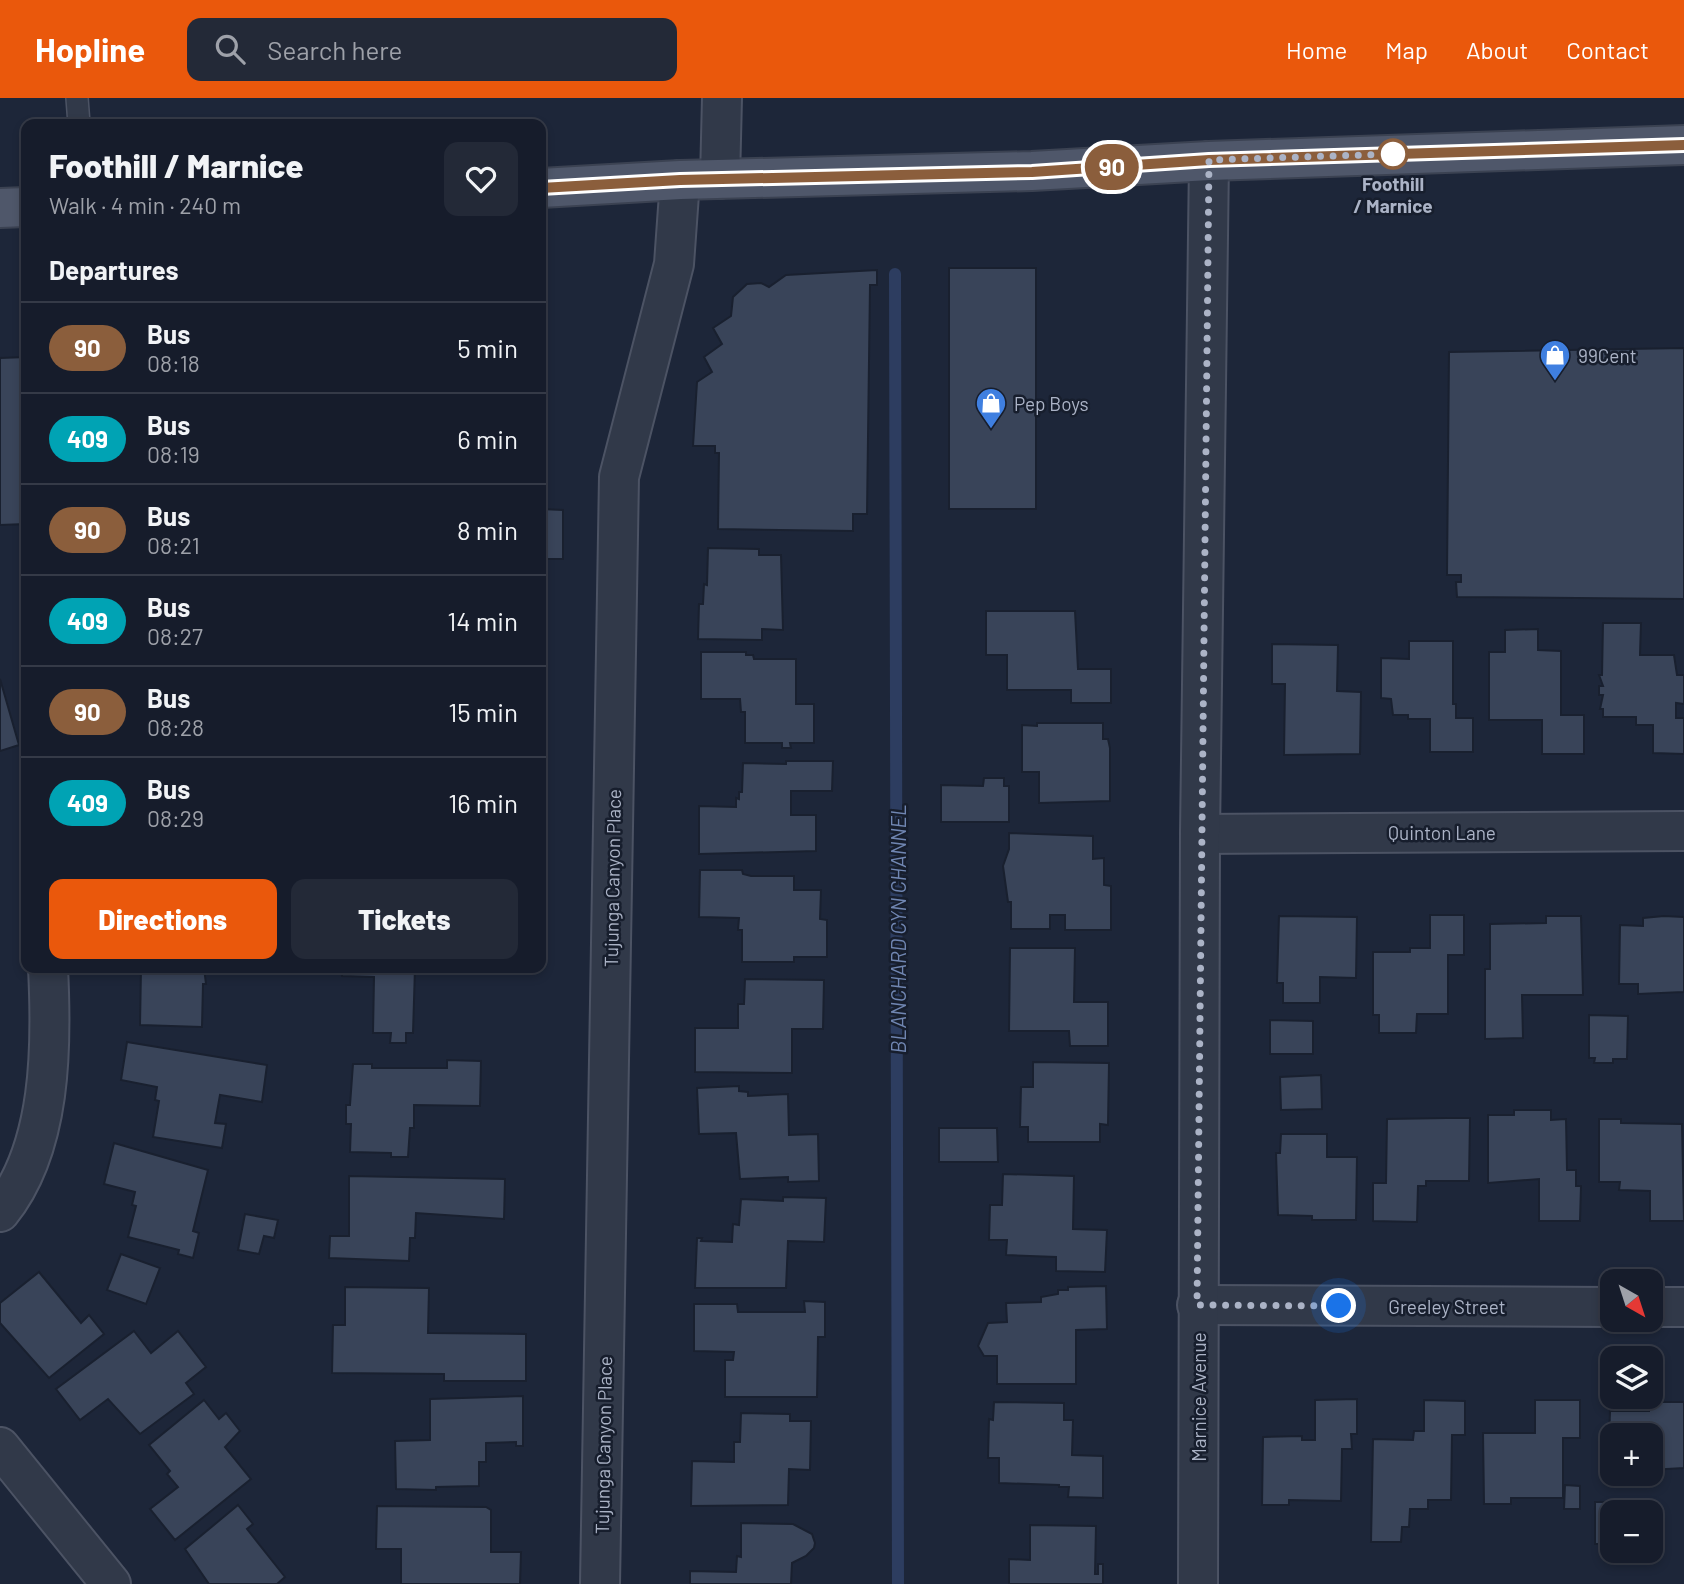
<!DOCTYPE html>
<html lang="en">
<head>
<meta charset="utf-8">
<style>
  :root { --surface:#161c2b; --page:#232937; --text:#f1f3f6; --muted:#9ea1a9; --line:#353a47; --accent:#ea580c }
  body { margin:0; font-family:Barlow,sans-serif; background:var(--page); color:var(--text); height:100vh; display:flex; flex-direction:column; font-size:26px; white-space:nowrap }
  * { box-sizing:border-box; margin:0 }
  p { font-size:23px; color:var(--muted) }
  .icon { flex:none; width:38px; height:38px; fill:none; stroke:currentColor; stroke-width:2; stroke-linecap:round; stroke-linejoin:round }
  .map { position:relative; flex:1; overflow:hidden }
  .side { position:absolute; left:21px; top:21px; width:525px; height:854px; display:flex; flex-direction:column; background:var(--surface); border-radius:14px; box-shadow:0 4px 10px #0003,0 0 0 2px var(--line) }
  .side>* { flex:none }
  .badge { padding:0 14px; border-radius:23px; font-size:24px; line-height:46px }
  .needle { width:46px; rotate:141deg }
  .controls { position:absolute; left:1600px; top:1171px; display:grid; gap:14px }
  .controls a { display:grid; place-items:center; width:63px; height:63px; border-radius:14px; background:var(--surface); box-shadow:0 4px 10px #0003,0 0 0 2px var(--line); font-size:35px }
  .you { position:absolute; width:35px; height:35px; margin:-18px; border:5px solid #fff; border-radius:50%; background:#1a73e8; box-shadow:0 0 0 10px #1a73e833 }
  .map>.badge { position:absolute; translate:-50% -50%; box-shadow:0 0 0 4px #fff }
  h2 { padding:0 28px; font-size:26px; line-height:63px }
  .round { display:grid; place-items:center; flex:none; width:74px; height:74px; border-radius:14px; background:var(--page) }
  .headline { display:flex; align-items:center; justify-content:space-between; height:119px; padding:0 28px }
  h1 { font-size:33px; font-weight:800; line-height:52px }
  .button { display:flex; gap:14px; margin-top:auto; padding:14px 28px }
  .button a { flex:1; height:80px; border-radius:14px; background:var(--accent); color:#fff; font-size:28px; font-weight:800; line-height:80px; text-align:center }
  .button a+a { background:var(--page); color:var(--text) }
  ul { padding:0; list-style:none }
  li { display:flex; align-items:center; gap:21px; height:91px; padding:0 28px; border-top:2px solid var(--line) }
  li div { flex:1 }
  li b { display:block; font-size:26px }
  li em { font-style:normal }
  li .badge { min-width:77px; font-weight:700; text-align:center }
  header { display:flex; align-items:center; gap:42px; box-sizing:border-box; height:98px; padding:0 35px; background:var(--accent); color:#fff }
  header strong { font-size:33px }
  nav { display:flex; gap:38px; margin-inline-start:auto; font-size:24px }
  .search { width:490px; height:63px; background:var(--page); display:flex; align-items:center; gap:18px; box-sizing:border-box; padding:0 24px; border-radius:14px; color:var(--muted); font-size:26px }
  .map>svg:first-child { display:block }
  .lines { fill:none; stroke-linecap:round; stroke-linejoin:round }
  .stream { stroke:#2d3d60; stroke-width:12 }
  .building { fill:#394459; stroke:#19202f; stroke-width:2 }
  .service-casing { stroke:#4c5364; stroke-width:24 }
  .minor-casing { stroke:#4c5364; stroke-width:42 }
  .primary-casing { stroke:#3b4252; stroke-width:42 }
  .service { stroke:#313949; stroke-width:21 }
  .minor { stroke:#313949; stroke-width:38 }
  .primary { stroke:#4f576a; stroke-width:38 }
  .line-casing { stroke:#fff; stroke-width:16 }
  .line { stroke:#8b5e3c; stroke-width:10 }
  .walk { stroke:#abb3c6; stroke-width:7; stroke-dasharray:0 12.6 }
  .stop-dot { fill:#fff; stroke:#8b5e3c; stroke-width:3.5 }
  .labels { text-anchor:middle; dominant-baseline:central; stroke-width:5; stroke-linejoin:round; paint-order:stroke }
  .stop-label { font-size:19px; font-weight:bold; fill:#abb3c6; stroke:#171e2d }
  .poi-label { font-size:19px; fill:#abb3c6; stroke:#171e2d; text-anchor:start }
  .street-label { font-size:19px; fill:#abb3c6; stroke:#171e2d }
  .water-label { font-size:21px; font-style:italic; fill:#7086b2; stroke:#171e2d }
</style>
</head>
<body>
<header>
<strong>Hopline</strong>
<div class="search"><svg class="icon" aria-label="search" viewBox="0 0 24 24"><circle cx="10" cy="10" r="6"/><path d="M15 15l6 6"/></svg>Search here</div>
<nav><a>Home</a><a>Map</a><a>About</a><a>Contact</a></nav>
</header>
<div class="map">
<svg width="1684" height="1486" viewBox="0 0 1684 1486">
  <rect width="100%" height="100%" fill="#1d2639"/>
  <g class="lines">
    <polyline class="stream" points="895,176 898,1486"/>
  </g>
  <g class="building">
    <rect x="949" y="170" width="87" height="241"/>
    <polygon points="877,172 877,187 870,187 867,416 853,416 853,433 718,431 719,355 715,355 715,348 693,348 697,284 712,274 704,259 722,246 713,230 731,218 733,199 747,186 761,185 769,189 786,177"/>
    <polygon points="1684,250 1684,501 1457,499 1456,484 1461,484 1461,477 1447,477 1449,254"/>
    <polygon points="26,259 26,426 0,427 0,260"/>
    <polygon points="541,411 563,412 563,461 541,461"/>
    <polygon points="708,450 759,451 759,457 781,457 783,532 762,531 762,542 698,541 699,506 703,506 704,486 707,487"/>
    <polygon points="986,513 1075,513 1078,571 1111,571 1111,605 1071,605 1071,592 1007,592 1007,557 986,557"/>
    <polygon points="1603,525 1641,525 1640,557 1674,557 1677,577 1684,577 1684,606 1676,605 1676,620 1684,620 1684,656 1653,655 1653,627 1636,627 1636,619 1603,619 1603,611 1600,611 1603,597 1599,597 1599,588 1603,588 1599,577 1602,577"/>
    <polygon points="1538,531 1538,552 1561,553 1561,617 1584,617 1584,656 1542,656 1542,622 1489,622 1489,554 1505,554 1505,532"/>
    <polygon points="1409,543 1453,543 1453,606 1456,606 1456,620 1473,620 1473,654 1430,654 1430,621 1408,621 1408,617 1393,617 1391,601 1381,600 1381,560 1409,561"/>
    <polygon points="1272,546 1338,547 1337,593 1361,594 1360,656 1284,657 1285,586 1272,586"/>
    <polygon points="701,554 746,554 746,557 753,557 754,561 796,561 796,606 814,606 814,645 790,645 791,650 782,650 782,645 745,645 745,614 741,614 740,601 701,601"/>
    <polygon points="0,581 19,647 0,653"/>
    <polygon points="1037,625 1103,625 1103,641 1108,641 1110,650 1110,703 1039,705 1039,674 1022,674 1022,627 1037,628"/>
    <polygon points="786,663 833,663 832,693 791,693 791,717 816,717 816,753 699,756 699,708 736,709 736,700 739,701 739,694 742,694 743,665 786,666"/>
    <polygon points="984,680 1004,680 1004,688 1009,688 1009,724 941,724 941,687 983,688"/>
    <polygon points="1009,735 1093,738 1093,761 1104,760 1104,787 1111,788 1111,832 1065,832 1065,817 1050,817 1050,831 1011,831 1011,804 1008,804 1003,768 1009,751"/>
    <polygon points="700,772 742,772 743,776 751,778 794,778 794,792 821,792 820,821 827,822 827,859 794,859 794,864 742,864 742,832 738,832 739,820 699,819"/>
    <polygon points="1430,817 1464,817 1464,857 1448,857 1448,916 1417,916 1416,935 1379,935 1379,917 1373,917 1373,854 1410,854 1410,850 1430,850"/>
    <polygon points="1279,818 1357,819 1356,880 1320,879 1320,905 1283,905 1283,885 1277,885"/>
    <polygon points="1546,818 1581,818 1583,897 1522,897 1523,940 1485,941 1485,871 1490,871 1490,826 1546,825"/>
    <polygon points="1664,818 1684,819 1684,894 1638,896 1638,886 1619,886 1620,827 1643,828 1643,820"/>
    <polygon points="1010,850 1075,850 1074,904 1108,904 1108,948 1070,948 1069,933 1009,933"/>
    <polygon points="141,870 204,870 206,886 203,886 202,929 140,927"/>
    <polygon points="342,870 415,870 413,935 406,935 406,945 390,945 391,935 373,935 374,879 342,878"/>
    <polygon points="745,881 824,882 823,931 792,931 792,975 695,974 695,930 738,930 738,906 744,906"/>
    <polygon points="1589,917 1628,918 1627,961 1613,961 1613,965 1594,965 1595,960 1589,960"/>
    <polygon points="1270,922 1313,923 1313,956 1270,956"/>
    <polygon points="127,944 267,967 262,1004 220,997 215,1025 226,1026 222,1050 153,1039 159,1003 155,1002 157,989 121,982"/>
    <polygon points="447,962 481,963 480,1008 414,1007 414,1030 410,1030 408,1059 391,1059 391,1055 350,1054 351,1026 346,1026 346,1007 350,1007 353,966 372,966 372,970 447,970"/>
    <polygon points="1033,964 1109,965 1108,1027 1100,1026 1100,1044 1028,1044 1028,1029 1020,1029 1021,989 1033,989"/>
    <polygon points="1321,977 1322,1011 1281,1012 1280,979"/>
    <polygon points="739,988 739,993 748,994 748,998 788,996 789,1037 818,1036 819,1083 788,1084 788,1079 740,1081 736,1035 699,1036 697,990"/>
    <polygon points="1514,1012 1551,1012 1551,1022 1566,1021 1567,1072 1576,1072 1576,1088 1581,1088 1580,1123 1539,1123 1539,1081 1488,1085 1488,1017 1514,1017"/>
    <polygon points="1447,1020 1470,1020 1469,1083 1426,1083 1426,1088 1418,1088 1417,1124 1373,1123 1373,1085 1386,1085 1387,1021"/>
    <polygon points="1599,1021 1621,1021 1621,1025 1682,1026 1684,1123 1650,1123 1650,1093 1619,1092 1620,1084 1599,1084"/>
    <polygon points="939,1030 997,1030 998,1064 939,1064"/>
    <polygon points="1281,1036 1327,1036 1327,1059 1357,1059 1356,1122 1312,1122 1312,1118 1278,1117 1276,1055 1280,1055"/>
    <polygon points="114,1045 208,1072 193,1133 199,1135 193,1160 178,1156 179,1152 128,1139 136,1108 132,1107 135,1094 104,1086"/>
    <polygon points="1003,1076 1074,1078 1073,1131 1107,1132 1105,1174 1056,1173 1056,1159 1006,1157 1007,1142 989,1142 990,1107 1002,1107"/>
    <polygon points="349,1078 505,1081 504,1121 416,1115 415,1140 410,1140 409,1163 329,1160 330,1138 349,1138"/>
    <polygon points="783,1099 826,1100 824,1144 788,1143 786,1190 695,1190 697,1140 702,1140 701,1143 732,1144 733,1126 739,1127 741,1101 783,1103"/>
    <polygon points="245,1116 278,1122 274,1140 264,1138 259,1156 238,1152"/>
    <polygon points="121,1156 160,1170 146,1206 107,1192"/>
    <polygon points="39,1174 81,1225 89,1217 104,1236 49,1280 0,1225 0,1205"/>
    <polygon points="1106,1188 1107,1231 1076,1232 1076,1286 997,1286 997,1258 984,1258 978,1248 988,1225 1007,1224 1006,1205 1041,1204 1041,1199 1058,1196 1058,1192 1068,1192 1068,1189"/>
    <polygon points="345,1189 429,1190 428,1235 526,1236 526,1283 444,1283 444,1276 332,1275 333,1227 345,1227"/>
    <polygon points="804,1203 825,1204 825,1239 818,1239 817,1299 725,1299 725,1262 733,1262 734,1254 694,1253 694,1206 737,1206 738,1214 805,1214"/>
    <polygon points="134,1233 151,1255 178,1233 206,1269 186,1285 194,1296 140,1336 108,1301 80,1322 56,1291"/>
    <polygon points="523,1298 523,1348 516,1348 516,1344 486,1345 486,1364 479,1364 479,1388 436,1389 436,1392 396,1391 395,1343 430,1342 430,1301"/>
    <polygon points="1357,1301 1357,1336 1351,1336 1352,1351 1342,1351 1341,1403 1289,1402 1289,1407 1262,1407 1263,1339 1302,1338 1302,1342 1315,1342 1315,1302"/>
    <polygon points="204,1302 219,1321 226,1315 240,1333 225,1349 251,1381 175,1442 150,1411 178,1389 167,1376 170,1373 149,1347"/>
    <polygon points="1424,1302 1465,1303 1465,1337 1452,1337 1451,1402 1428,1402 1428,1411 1410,1411 1409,1429 1402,1429 1401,1444 1371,1444 1373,1341 1413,1342 1414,1333 1424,1333"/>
    <polygon points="1535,1302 1580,1302 1580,1340 1563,1340 1563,1400 1511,1400 1511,1406 1484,1406 1483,1335 1535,1335"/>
    <polygon points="994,1304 1064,1305 1064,1322 1073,1322 1072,1357 1103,1358 1103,1400 1068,1399 1069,1389 1059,1389 1059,1387 999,1385 999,1360 988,1360 989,1321 993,1322"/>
    <polygon points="1649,1304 1684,1304 1684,1370 1650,1372 1650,1337 1612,1337 1612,1373 1608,1373 1610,1313 1649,1313"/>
    <polygon points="741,1315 790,1316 790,1323 811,1323 810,1372 789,1371 788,1407 691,1408 692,1363 734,1364 734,1344 740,1344"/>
    <polygon points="1565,1387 1580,1388 1580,1411 1564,1411"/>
    <polygon points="1595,1404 1628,1404 1628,1414 1612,1414 1612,1446 1595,1446"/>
    <polygon points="238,1407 253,1426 247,1431 285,1479 277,1486 209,1486 185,1451"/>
    <polygon points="377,1408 486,1409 491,1412 491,1454 521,1454 520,1486 401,1486 401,1451 376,1451"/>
    <polygon points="741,1425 793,1426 812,1436 815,1445 814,1450 806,1458 792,1465 791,1486 690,1486 690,1473 736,1474 737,1458 741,1459"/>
    <polygon points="1030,1427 1096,1428 1095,1476 1098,1476 1098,1466 1103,1466 1103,1486 1009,1486 1009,1461 1030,1462"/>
  </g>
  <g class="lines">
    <g class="service-casing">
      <polyline id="service" points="77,0 79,26"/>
    </g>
    <g class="minor-casing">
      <g id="minor">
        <polyline points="720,81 722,0"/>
        <polyline points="1200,736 1684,733"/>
        <path d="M0,1114c52,-64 52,-166 48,-244"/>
        <polyline points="1197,1207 1612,1209"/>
        <polyline points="1650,1209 1684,1209"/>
        <polyline points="0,1349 111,1486"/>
        <polyline points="600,1486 619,379 674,166 680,82"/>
        <polyline points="1198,1486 1200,736 1209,63"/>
      </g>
    </g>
    <g class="primary-casing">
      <g id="primary">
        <polyline points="541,90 680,82 1032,73 1209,63 1684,47"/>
        <polyline points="0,110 26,109"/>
      </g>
    </g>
    <use href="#service" class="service"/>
    <use href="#minor" class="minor"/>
    <use href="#primary" class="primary"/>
  </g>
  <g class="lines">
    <g class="line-casing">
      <polyline id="line" points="541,90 680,82 1032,74 1209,62 1684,47"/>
    </g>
    <use href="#line" class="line"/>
    <polyline class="walk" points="1339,1208 1197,1207 1209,62 1393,56"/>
  </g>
  <defs>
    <g id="shop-pin" transform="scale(1.575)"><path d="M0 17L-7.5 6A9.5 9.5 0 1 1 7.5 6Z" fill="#3f7fe0" stroke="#171e2d"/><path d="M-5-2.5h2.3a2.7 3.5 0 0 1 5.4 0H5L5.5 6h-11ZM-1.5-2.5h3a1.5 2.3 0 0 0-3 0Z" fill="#fff"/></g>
  </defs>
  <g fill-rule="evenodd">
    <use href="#shop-pin" x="1555" y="257"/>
    <use href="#shop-pin" x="991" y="305"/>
  </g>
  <circle class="stop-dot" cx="1393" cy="56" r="14"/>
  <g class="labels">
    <g class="stop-label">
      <text x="1393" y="85">Foothill<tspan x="1393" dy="22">/ Marnice</tspan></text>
    </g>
    <g class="poi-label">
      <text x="1578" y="257">99Cent</text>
      <text x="1014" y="305">Pep Boys</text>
    </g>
    <g class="street-label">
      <text x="1442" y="734">Quinton Lane</text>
      <text transform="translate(612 780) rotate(-89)">Tujunga Canyon Place</text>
      <text x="1447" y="1208">Greeley Street</text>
      <text transform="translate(1198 1299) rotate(-90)">Marnice Avenue</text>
      <text transform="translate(603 1347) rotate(-89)">Tujunga Canyon Place</text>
    </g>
    <g class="water-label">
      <text transform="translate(897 831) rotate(-90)">BLANCHARD CYN CHANNEL</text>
    </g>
  </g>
</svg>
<div class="controls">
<a><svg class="needle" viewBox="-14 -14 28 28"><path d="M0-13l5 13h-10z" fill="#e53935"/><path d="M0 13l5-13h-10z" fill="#9ea1a9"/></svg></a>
<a><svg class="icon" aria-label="layers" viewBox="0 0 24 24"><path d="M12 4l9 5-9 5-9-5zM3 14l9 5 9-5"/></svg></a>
<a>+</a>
<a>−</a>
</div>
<div class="you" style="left:1339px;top:1208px"></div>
<b class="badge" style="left:1112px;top:69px;background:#8b5e3c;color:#fff">90</b>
<section class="side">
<div class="headline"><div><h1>Foothill / Marnice</h1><p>Walk · 4 min · 240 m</p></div><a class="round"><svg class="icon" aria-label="heart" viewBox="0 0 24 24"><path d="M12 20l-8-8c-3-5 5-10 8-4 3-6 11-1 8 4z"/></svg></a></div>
<h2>Departures</h2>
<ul>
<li><span class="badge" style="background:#8b5e3c;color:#fff">90</span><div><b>Bus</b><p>08:18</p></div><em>5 min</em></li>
<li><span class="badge" style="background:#00a3b4;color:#fff">409</span><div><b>Bus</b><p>08:19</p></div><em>6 min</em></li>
<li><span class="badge" style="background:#8b5e3c;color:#fff">90</span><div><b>Bus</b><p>08:21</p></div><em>8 min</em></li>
<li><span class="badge" style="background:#00a3b4;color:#fff">409</span><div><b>Bus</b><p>08:27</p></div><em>14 min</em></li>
<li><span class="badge" style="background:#8b5e3c;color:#fff">90</span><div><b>Bus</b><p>08:28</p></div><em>15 min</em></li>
<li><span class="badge" style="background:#00a3b4;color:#fff">409</span><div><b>Bus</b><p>08:29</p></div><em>16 min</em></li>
</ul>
<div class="button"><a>Directions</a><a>Tickets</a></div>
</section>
</div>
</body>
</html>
